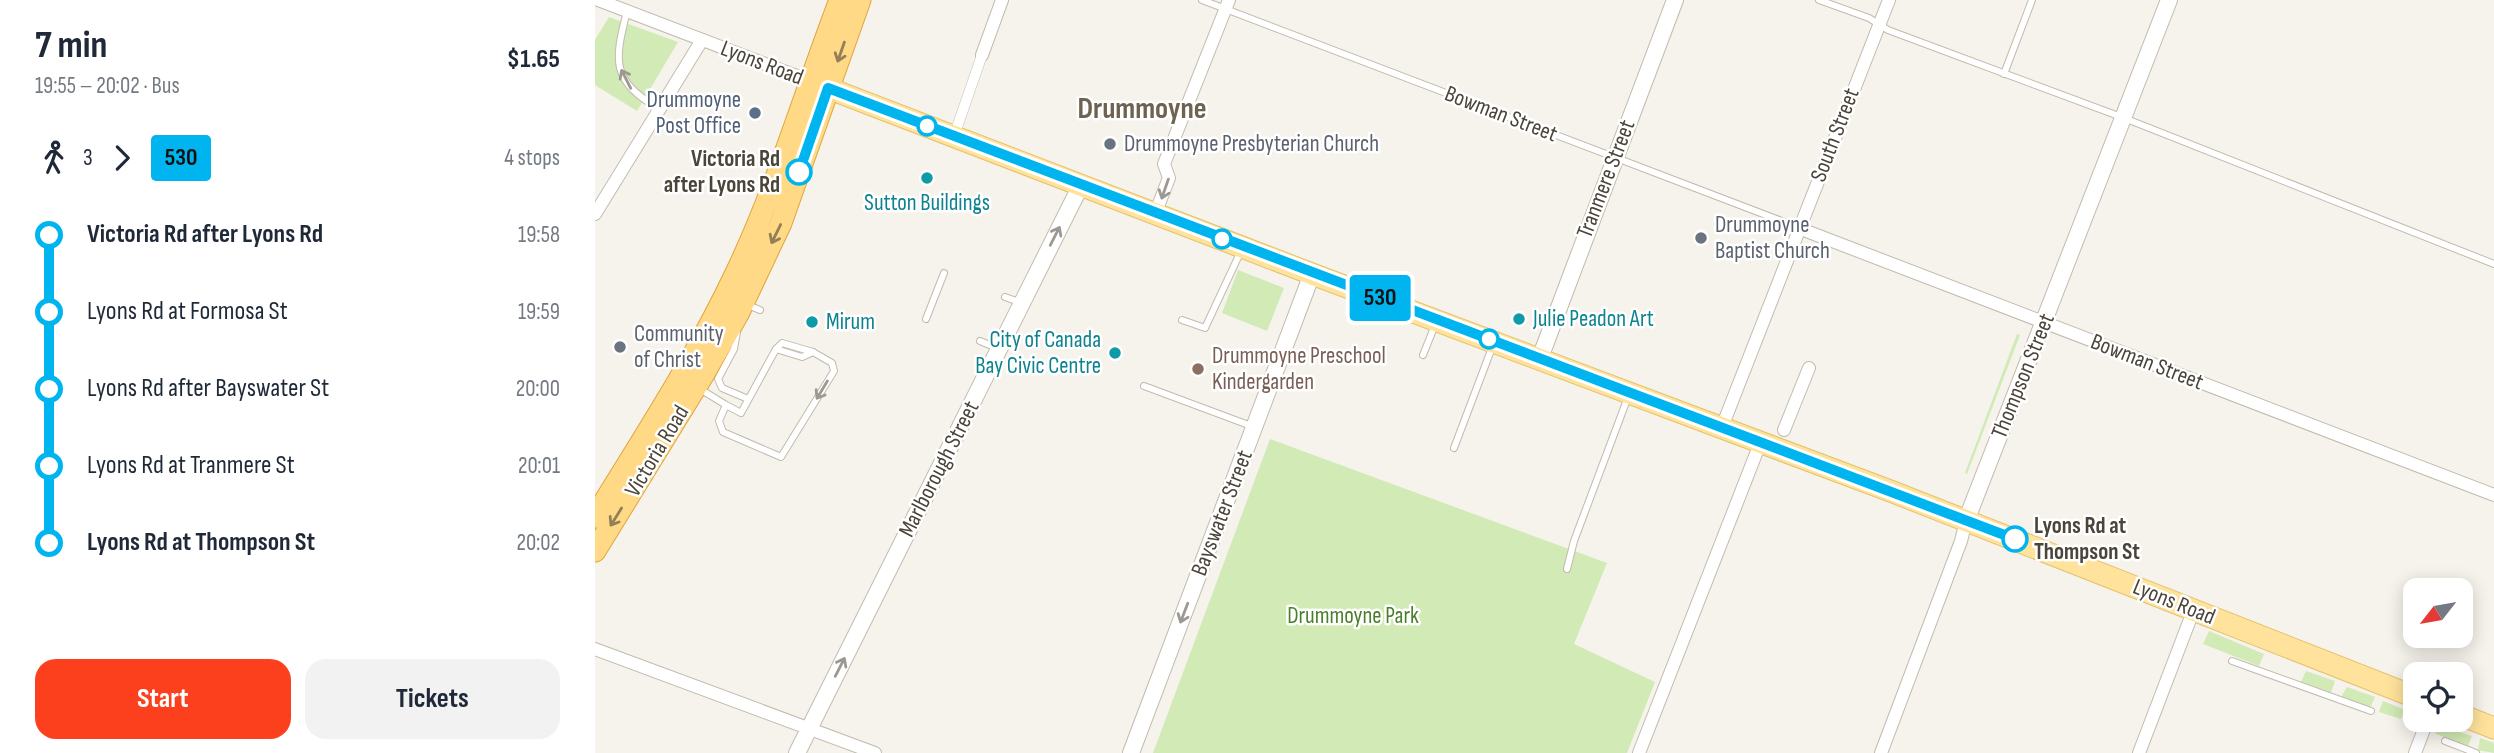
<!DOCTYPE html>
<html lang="en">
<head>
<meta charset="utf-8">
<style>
  :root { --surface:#fff; --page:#f2f2f3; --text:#1f2937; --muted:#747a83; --accent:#fc3f1d }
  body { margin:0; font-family:"Sofia Sans Condensed",sans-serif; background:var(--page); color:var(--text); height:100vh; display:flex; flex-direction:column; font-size:26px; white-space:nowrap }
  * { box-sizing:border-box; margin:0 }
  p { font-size:23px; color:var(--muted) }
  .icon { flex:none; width:38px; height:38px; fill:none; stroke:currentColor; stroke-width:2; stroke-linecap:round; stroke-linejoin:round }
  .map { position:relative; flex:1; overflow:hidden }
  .panel { display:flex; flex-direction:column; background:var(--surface); width:595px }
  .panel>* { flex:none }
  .badge { padding:0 14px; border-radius:5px; font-size:24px; line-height:46px }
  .needle { width:46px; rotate:239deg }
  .tools { position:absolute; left:1808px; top:578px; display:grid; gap:14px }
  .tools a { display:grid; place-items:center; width:70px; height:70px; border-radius:14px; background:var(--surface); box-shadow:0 4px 18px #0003; font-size:35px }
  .map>.badge { position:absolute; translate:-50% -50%; box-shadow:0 0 0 4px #fff }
  .legs { display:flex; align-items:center; gap:10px; height:77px; padding:0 35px; font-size:23px }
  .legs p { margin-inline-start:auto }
  .overview { display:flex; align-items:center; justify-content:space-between; height:119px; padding:0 35px }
  h1 { font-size:38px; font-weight:700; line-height:52px }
  .action { display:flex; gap:14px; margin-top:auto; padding:14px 35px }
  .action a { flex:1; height:80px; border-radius:21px; background:var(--accent); color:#fff; font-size:28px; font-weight:700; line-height:80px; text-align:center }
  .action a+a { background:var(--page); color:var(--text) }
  ul { padding:0 35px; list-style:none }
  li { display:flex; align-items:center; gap:24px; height:77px; font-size:26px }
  li i { display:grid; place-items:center; width:10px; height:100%; margin:0 9px; background:currentColor }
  li i::after { content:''; width:18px; height:18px; margin:-9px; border:5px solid; border-radius:50%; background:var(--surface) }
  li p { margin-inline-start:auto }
  li:first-child i { background:linear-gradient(#0000 50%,currentColor 0) }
  li:last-child i { background:linear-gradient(currentColor 50%,#0000 0) }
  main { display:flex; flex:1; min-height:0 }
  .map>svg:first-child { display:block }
  .green { fill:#d2eab5 }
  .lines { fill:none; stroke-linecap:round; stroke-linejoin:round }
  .service-casing { stroke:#c2bbae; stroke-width:8 }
  .pedestrian-casing { stroke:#c2bbae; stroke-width:11 }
  .minor-casing { stroke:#c2bbae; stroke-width:14 }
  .tertiary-casing { stroke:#c2bbae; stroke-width:18 }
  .primary-casing { stroke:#e6c16a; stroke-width:23 }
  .trunk-casing { stroke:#e0a43c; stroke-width:23 }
  .service { stroke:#fff; stroke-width:6 }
  .pedestrian { stroke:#fff; stroke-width:10 }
  .minor { stroke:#fff; stroke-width:12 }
  .tertiary { stroke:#fff; stroke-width:16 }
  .primary { stroke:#ffe39c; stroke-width:21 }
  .trunk { stroke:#ffd985; stroke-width:21 }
  .oneway { stroke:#938057 }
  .oneway2 { stroke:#9c9892 }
  .line-1-casing { stroke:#fff; stroke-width:16 }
  .line-1 { stroke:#00b5ef; stroke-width:10 }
  .service-dot { fill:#5c6f8a; stroke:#fff; stroke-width:2.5 }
  .stop-1-dot { fill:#fff; stroke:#00b5ef; stroke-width:3.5 }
  .worship-dot { fill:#6b7280; stroke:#fff; stroke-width:2.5 }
  .culture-dot { fill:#0f9aa8; stroke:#fff; stroke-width:2.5 }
  .education-dot { fill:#8d6e63; stroke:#fff; stroke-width:2.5 }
  .labels { text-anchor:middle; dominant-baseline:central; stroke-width:5; stroke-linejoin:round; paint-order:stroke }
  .street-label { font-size:23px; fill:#4b4439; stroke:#fff }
  .service-label { font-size:23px; fill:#4e5e75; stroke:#fff; text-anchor:end }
  .worship-label { font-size:23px; fill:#5b616d; stroke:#fff; text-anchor:start }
  .stop-label { font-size:23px; font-weight:bold; fill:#4b4439; stroke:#fff; text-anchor:end }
  .culture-label { font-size:23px; fill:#0d838f; stroke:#fff; text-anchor:start }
  .education-label { font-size:23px; fill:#785e54; stroke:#fff; text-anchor:start }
  .park-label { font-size:23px; fill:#4a7f2a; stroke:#fff }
  .district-label { font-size:30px; font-weight:bold; fill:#6e6250; stroke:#fff }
</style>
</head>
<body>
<main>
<section class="panel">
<div class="overview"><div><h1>7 min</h1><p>19:55 – 20:02 · Bus</p></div><b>$1.65</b></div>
<div class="legs"><svg class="icon" aria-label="walk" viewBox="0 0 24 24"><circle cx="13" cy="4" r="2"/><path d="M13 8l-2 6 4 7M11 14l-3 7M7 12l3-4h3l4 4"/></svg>3<svg class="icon" aria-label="forward" viewBox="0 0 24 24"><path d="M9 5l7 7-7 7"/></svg><b class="badge" style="background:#00b5ef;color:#111">530</b><p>4 stops</p></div>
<ul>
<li><i style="color:#00b5ef"></i><b>Victoria Rd after Lyons Rd</b><p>19:58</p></li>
<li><i style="color:#00b5ef"></i><span>Lyons Rd at Formosa St</span><p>19:59</p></li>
<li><i style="color:#00b5ef"></i><span>Lyons Rd after Bayswater St</span><p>20:00</p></li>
<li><i style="color:#00b5ef"></i><span>Lyons Rd at Tranmere St</span><p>20:01</p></li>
<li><i style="color:#00b5ef"></i><b>Lyons Rd at Thompson St</b><p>20:02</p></li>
</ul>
<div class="action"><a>Start</a><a>Tickets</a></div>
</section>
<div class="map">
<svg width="1899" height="753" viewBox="0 0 1899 753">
  <rect width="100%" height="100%" fill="#f6f3ec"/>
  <g class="green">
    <polygon points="14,17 83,42 42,111 0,85 0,40"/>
    <polygon points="643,270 689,288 672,331 627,313"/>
    <polygon points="1422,334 1425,335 1372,474 1370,473"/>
    <polygon points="675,439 1012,563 979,644 1060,682 1032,753 558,753"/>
    <polygon points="1614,631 1669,654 1664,666 1608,644"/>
    <polygon points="1711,671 1740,681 1736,693 1706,682"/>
    <polygon points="1752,687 1780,697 1775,708 1746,697"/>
    <polygon points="1788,701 1810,710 1806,719 1784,712"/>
    <polygon points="1847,726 1877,736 1873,746 1841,734 1840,731"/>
    <polygon points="1885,738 1899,743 1899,753 1883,750"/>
  </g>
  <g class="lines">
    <g class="service-casing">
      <g id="service">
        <polyline points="607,0 1205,228"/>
        <polyline points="1224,0 1274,18 1293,30 1529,118 1899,264"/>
        <path d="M32,11c-13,51 -16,69 32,98"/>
        <polyline points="1409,74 1437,0"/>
        <polyline points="410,297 424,302"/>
        <polyline points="150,304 165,310"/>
        <polyline points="331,319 349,273"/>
        <polyline points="587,320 610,328 646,251"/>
        <polyline points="142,332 139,349 123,379 127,388 153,399"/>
        <polyline points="385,341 402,348"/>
        <polyline points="181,349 207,357 218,352"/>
        <polyline points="828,355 840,325"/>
        <polyline points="549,386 659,427"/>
        <polyline points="105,389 131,405 124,421 128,432 186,457 239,371 237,363 218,352 187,343 181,349 146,413 131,405"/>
        <polyline points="859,448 898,345"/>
        <polyline points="972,569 979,541 1033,397"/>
        <polyline points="1637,661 1776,711"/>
        <polyline points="1850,741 1881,753"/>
      </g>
    </g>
    <g class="pedestrian-casing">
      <polyline id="pedestrian" points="359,136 387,55"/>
    </g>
    <g class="minor-casing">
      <g id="minor">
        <polyline points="3,0 215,81"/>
        <polyline points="387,55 407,0"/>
        <polyline points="0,214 107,40"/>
        <polyline points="560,214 574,178 569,164 634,0"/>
        <polyline points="1206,229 1899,495"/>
        <polyline points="1127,427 1294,0"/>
        <polyline points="1189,430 1214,368"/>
        <polyline points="0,649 280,753"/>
        <polyline points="1044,753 1166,441"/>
        <polyline points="1286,753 1366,541 1371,521"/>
        <polyline points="1544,753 1599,609"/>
        <polyline points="1820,753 1833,719"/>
      </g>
    </g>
    <g class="tertiary-casing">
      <g id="tertiary">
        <polyline points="945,358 1080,0"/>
        <polyline points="1371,521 1574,0"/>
        <polyline points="202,753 486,185"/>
        <polyline points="536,753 717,274"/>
      </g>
    </g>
    <g class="primary-casing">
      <g id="primary">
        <polyline points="217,82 717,274 1298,492 1820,697"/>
        <polyline points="1866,715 1899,728"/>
      </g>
    </g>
    <g class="trunk-casing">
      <g id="trunk">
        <path d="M0,517c49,-80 101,-159 141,-244 42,-88 69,-182 104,-273"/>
        <polyline points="0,551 107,377 143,314 186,223 265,0"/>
      </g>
    </g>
    <use href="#service" class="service"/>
    <use href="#pedestrian" class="pedestrian"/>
    <use href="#minor" class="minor"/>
    <use href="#tertiary" class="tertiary"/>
    <use href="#primary" class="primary"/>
    <use href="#trunk" class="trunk"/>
  </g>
  <defs><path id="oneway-shaft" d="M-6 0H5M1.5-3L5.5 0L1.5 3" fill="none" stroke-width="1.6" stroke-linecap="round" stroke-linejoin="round" transform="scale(1.75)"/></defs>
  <g class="oneway">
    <use href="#oneway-shaft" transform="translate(246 52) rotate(109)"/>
    <use href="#oneway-shaft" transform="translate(181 234) rotate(116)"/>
    <use href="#oneway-shaft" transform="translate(21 517) rotate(122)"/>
  </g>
  <g class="oneway2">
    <use href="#oneway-shaft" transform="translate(31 79) rotate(-117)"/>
    <use href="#oneway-shaft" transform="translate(570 189) rotate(109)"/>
    <use href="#oneway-shaft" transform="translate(460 236) rotate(-63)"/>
    <use href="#oneway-shaft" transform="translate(227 390) rotate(121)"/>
    <use href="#oneway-shaft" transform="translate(589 613) rotate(111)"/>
    <use href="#oneway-shaft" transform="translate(245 667) rotate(-63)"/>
  </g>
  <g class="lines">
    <g class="line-1-casing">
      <polyline id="line-1" points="204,172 233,88 1420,539"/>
    </g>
    <use href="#line-1" class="line-1"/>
  </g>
  <circle class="service-dot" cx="160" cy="113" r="7"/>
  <g class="stop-1-dot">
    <circle cx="332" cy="126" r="9"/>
    <circle cx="204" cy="172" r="12"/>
    <circle cx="627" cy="239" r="9"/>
    <circle cx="894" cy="339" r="9"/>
    <circle cx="1420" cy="539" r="12"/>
  </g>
  <g class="worship-dot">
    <circle cx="515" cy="144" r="7"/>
    <circle cx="1106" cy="238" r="7"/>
    <circle cx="25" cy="347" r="7"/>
  </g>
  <g class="culture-dot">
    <circle cx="332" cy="178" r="7"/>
    <circle cx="924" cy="319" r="7"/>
    <circle cx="217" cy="322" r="7"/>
    <circle cx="520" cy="353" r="7"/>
  </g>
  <circle class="education-dot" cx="603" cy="369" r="7"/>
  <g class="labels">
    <g class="street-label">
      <text transform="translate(167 63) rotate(21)">Lyons Road</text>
      <text transform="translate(906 114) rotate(21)">Bowman Street</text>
      <text transform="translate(1240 135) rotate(-69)">South Street</text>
      <text transform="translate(1011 179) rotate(-69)">Tranmere Street</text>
      <text transform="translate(1552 362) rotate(21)">Bowman Street</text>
      <text transform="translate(1428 376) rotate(-68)">Thompson Street</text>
      <text transform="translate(62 451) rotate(-59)">Victoria Road</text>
      <text transform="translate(344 469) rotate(-63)">Marlborough Street</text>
      <text transform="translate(627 513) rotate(-69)">Bayswater Street</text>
      <text transform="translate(1579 602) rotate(22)">Lyons Road</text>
    </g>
    <g class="service-label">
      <text x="146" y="100">Drummoyne<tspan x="146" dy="26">Post Office</tspan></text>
    </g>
    <g class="worship-label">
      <text x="529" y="144">Drummoyne Presbyterian Church</text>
      <text x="1120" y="225">Drummoyne<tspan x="1120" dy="26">Baptist Church</tspan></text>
      <text x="39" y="334">Community<tspan x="39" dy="26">of Christ</tspan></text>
    </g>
    <g class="stop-label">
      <text x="185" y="159">Victoria Rd<tspan x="185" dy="26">after Lyons Rd</tspan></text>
      <text x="1439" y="526" text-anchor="start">Lyons Rd at<tspan x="1439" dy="26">Thompson St</tspan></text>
    </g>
    <g class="culture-label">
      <text x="332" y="203" text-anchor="middle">Sutton Buildings</text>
      <text x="938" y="319">Julie Peadon Art</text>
      <text x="231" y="322">Mirum</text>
      <text x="506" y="340" text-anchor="end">City of Canada<tspan x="506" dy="26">Bay Civic Centre</tspan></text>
    </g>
    <g class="education-label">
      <text x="617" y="356">Drummoyne Preschool<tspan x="617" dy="26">Kindergarden</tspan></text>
    </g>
    <g class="park-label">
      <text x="758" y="616">Drummoyne Park</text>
    </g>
    <g class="district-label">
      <text x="547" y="109">Drummoyne</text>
    </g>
  </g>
</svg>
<div class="tools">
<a><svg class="needle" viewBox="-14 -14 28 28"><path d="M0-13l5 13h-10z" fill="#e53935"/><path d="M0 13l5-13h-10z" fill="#747a83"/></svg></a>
<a><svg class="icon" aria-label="locate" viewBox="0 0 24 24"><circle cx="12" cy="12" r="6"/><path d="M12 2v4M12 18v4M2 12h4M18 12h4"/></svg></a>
</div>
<b class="badge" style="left:785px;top:298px;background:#00b5ef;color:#111">530</b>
</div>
</main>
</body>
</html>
